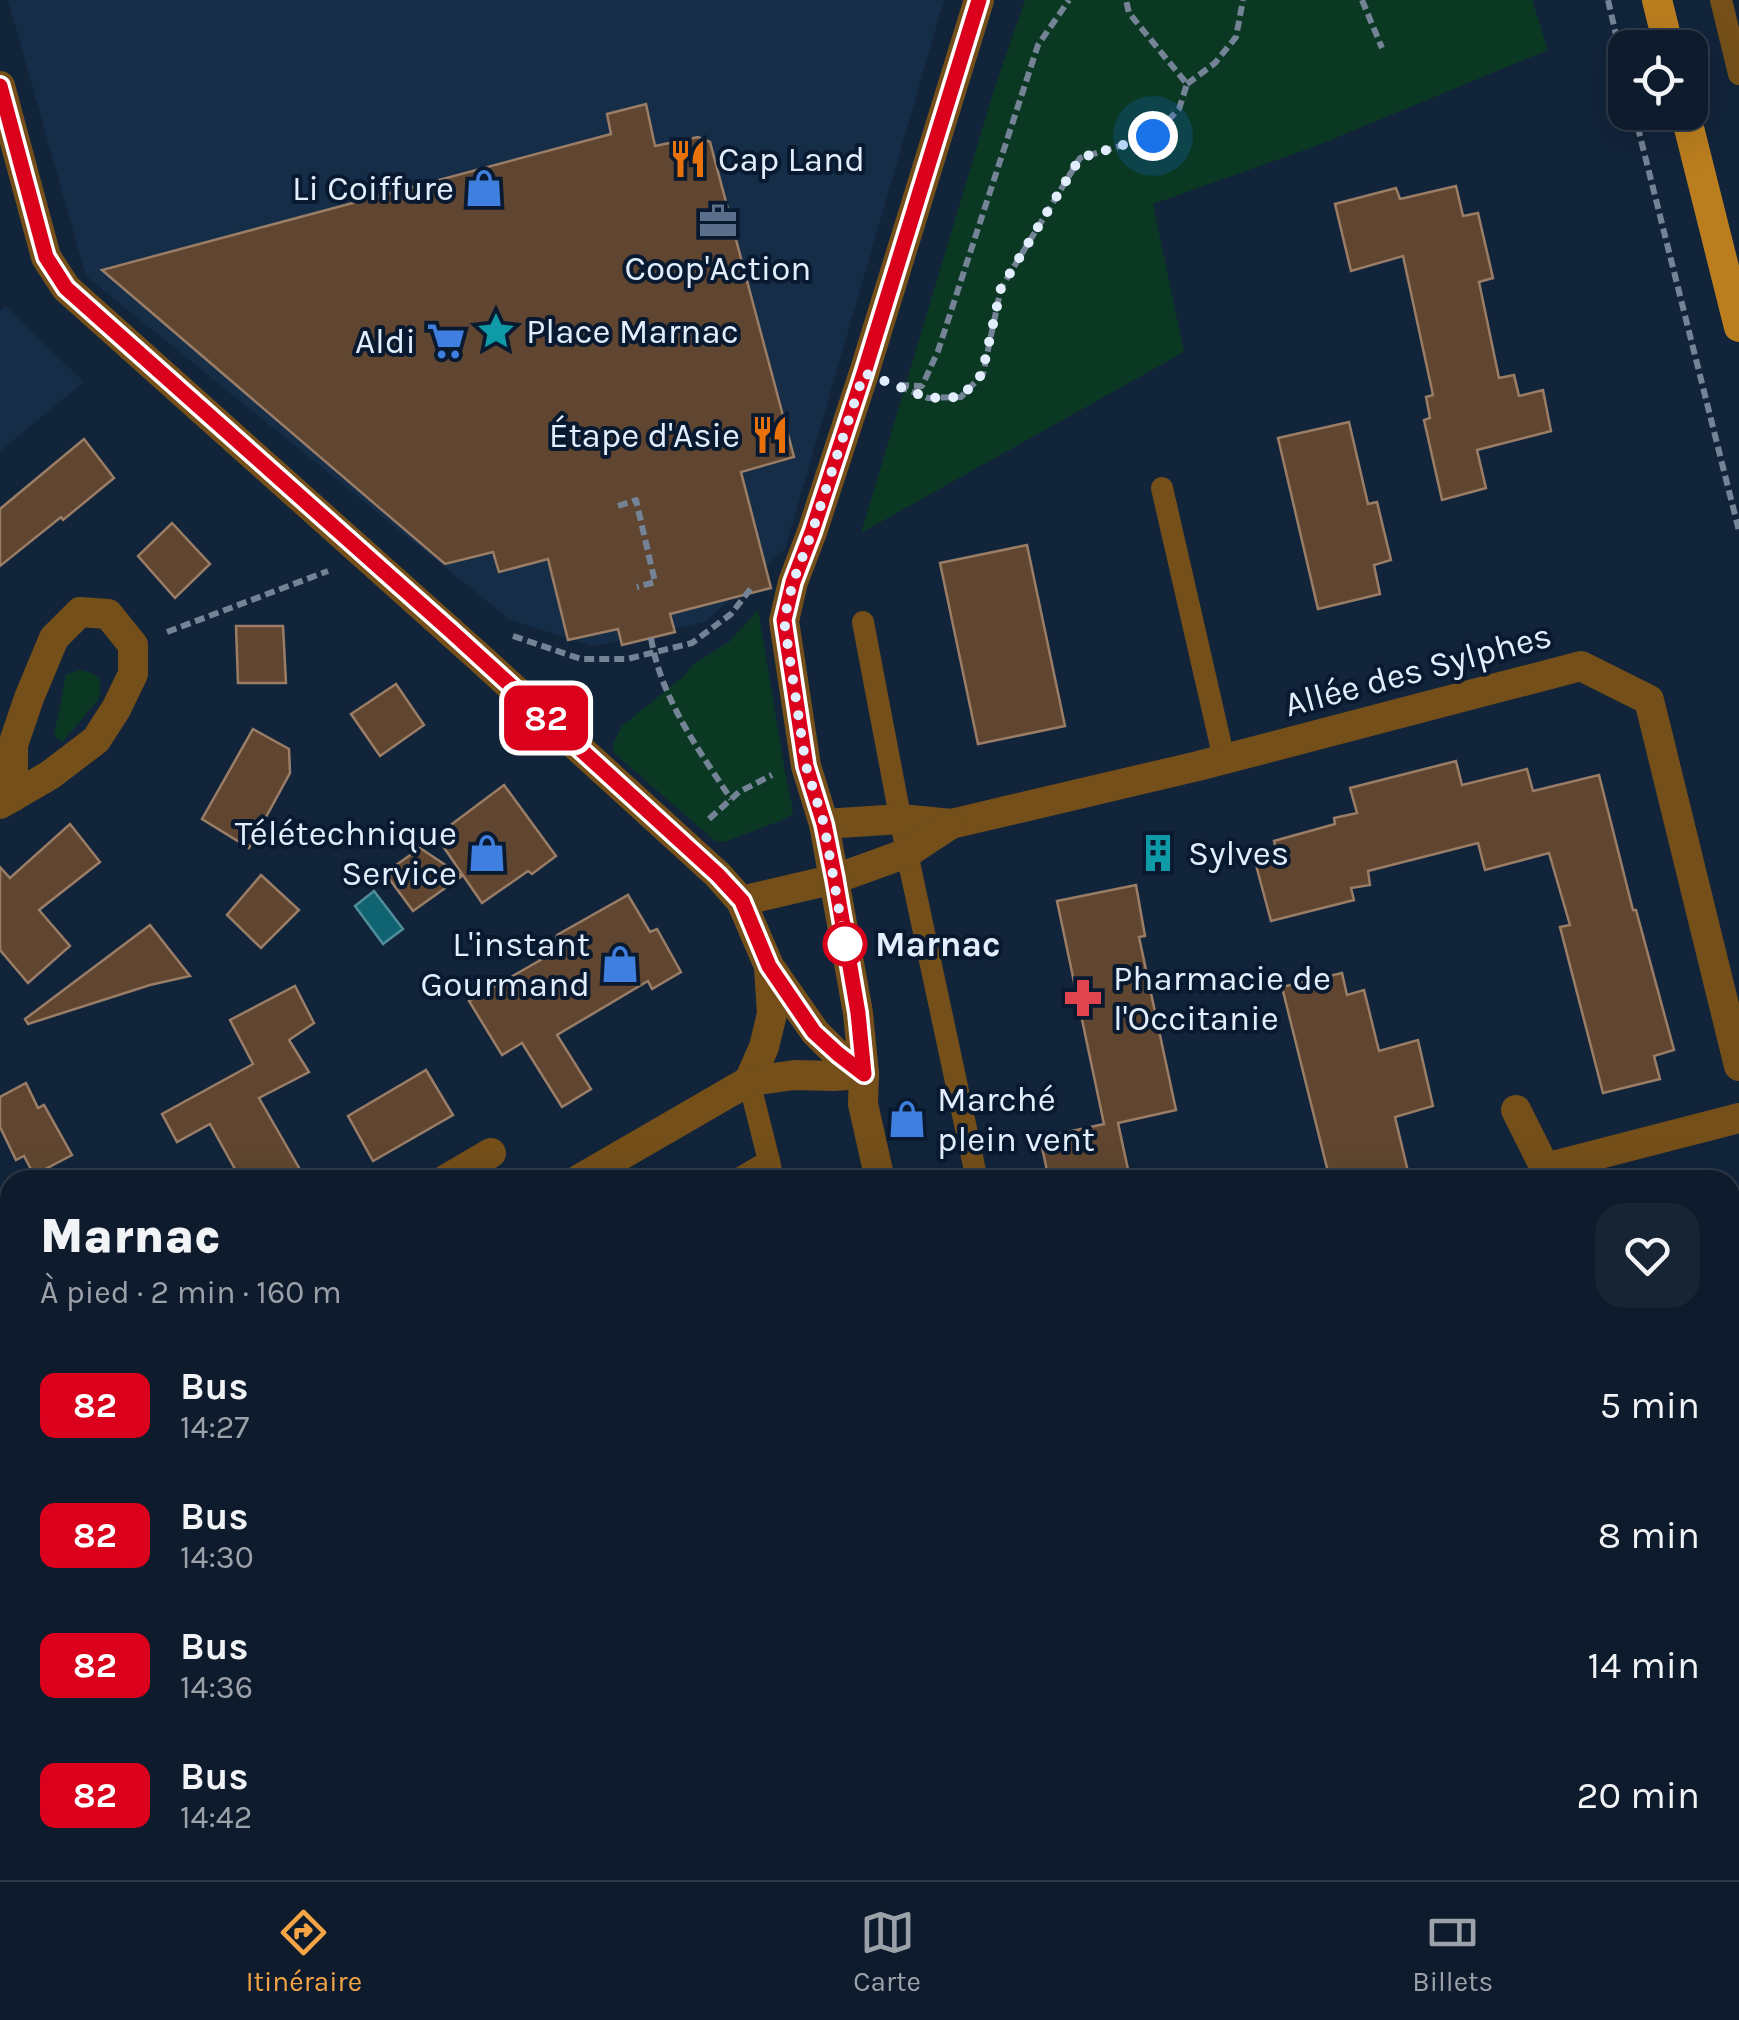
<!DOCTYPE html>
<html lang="fr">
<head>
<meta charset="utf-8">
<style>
  :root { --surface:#0e1b2c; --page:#172434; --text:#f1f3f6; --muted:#9ba1a9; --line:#2e3948; --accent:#f4a444 }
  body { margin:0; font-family:Karla,sans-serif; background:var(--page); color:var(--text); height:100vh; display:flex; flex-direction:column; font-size:38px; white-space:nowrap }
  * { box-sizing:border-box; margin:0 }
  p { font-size:32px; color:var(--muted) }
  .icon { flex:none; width:55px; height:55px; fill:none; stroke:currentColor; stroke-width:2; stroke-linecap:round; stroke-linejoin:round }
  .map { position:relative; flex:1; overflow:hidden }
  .drawer { position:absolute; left:0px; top:1170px; width:1740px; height:710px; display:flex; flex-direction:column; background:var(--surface); border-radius:30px 30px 0 0; box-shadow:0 10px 40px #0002,0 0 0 2px var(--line) }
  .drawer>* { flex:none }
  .badge { padding:0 20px; border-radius:15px; font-size:35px; line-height:65px }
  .tools { position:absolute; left:1608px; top:30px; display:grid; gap:20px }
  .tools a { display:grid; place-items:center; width:100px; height:100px; border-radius:20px; background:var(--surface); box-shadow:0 10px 40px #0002,0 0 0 2px var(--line); font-size:50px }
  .you { position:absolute; width:50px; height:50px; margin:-25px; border:8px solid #fff; border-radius:50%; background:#1a73e8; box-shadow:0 0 0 15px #1a73e833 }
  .map>.badge { position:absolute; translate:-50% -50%; box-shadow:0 0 0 5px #fff }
  .round { display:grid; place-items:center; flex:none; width:105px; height:105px; border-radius:30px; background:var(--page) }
  .head { display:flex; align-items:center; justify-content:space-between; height:170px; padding:0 40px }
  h1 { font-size:48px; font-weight:800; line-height:75px }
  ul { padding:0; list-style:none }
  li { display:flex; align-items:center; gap:30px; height:130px; padding:0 40px }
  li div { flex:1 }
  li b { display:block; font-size:38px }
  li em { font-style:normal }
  li .badge { min-width:110px; font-weight:700; text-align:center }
  .tab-bar { display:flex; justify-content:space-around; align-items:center; height:140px; border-top:2px solid var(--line); background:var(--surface); font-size:28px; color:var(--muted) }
  .tab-bar a { display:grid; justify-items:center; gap:5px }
  .tab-bar .on { color:var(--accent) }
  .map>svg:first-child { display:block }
  .built { fill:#162d48 }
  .green { fill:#0b3823 }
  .water { fill:#106371; stroke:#4f8d9b; stroke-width:2.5 }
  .building { fill:#604630; stroke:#9a7d66; stroke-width:2.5 }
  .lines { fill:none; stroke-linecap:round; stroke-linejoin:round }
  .path { stroke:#748395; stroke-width:6; stroke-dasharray:10 5; stroke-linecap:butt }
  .lane { stroke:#744f1a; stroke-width:22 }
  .street { stroke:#744f1a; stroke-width:30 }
  .primary { stroke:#bb7e1f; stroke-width:30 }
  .line-casing { stroke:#fff; stroke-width:22 }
  .line { stroke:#db001b; stroke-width:15 }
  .walk { stroke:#e2eefd; stroke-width:10; stroke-dasharray:0 18 }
  .stop-dot { fill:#fff; stroke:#db001b; stroke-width:5 }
  .labels { text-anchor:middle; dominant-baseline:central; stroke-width:8; stroke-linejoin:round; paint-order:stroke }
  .poi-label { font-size:35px; fill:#e2eefd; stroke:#091a30; text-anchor:start }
  .street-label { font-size:35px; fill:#e2eefd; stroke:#091a30 }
  .stop-label { font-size:35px; font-weight:bold; fill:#e2eefd; stroke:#091a30; text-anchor:start }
</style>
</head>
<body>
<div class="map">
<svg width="1739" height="1880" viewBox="0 0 1739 1880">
  <rect width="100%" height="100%" fill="#12243a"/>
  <g class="built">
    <polygon points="8,0 944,0 785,549 705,622 593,646 510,620 86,276"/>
    <polygon points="5,306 84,382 0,451 0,311"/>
  </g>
  <g class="green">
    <polygon points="1025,0 1532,0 1548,50 1316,146 1153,204 1184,352 861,533 993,93"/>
    <polygon points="758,610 785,772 793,810 792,814 785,819 724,842 715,841 614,753 613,744 622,726 684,676 693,665 730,641"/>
    <path d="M79,670c19,3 26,10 19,30l-36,42 -8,-6 12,-61z"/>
  </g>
  <polygon class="water" points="374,891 403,929 383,944 355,906"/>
  <g class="building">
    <polygon points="646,104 655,146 698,137 710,142 794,457 741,472 771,588 670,614 675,632 622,645 618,629 568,640 548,559 499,572 493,552 445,564 102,270 611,134 607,114"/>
    <polygon points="1456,186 1463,216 1478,213 1493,278 1479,282 1499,378 1514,375 1519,396 1543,390 1551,431 1477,450 1486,488 1442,500 1424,420 1430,418 1426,397 1433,395 1403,256 1351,271 1335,204 1396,188 1400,199"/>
    <polygon points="1349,422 1368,504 1377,502 1391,560 1374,565 1380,594 1318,609 1278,438"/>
    <polygon points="84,439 114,478 63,520 61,517 0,566 0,509"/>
    <polygon points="172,523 210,564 175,598 138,556"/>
    <polygon points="1027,545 1065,726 978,744 940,563"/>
    <polygon points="236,626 283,626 286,683 238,683"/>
    <polygon points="396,684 424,725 380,756 351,714"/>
    <polygon points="253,729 289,749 290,773 249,848 202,819"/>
    <polygon points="1456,761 1462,785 1527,769 1533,791 1599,775 1633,910 1636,910 1674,1050 1654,1056 1660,1079 1603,1093 1560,927 1570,925 1549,853 1485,870 1478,843 1368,871 1370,885 1351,888 1354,900 1271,921 1256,865 1278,859 1274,841 1335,824 1334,818 1357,813 1350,788"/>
    <polygon points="504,785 556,856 532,874 528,871 482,903 436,836"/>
    <polygon points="70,824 100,862 39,910 70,946 28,983 0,950 0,867 10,878"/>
    <polygon points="420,848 462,876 413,911 385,873"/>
    <polygon points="261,875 299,910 261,948 227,915"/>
    <polygon points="1136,885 1145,936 1139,937 1176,1110 1118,1123 1129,1174 1123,1175 1124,1180 1049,1180 1040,1138 1104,1124 1057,901"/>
    <polygon points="628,895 650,932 657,929 681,972 652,989 648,981 557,1035 591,1089 562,1107 522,1043 502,1055 469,1001 544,958 539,948 556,940 557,935"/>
    <polygon points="150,925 190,976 150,985 28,1024 25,1019"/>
    <polygon points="1342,973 1347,995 1364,990 1379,1051 1418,1040 1433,1106 1395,1117 1410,1180 1330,1180 1282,987"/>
    <polygon points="295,986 314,1023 289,1040 309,1072 259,1098 306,1180 241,1180 210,1124 177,1142 162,1114 253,1064 230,1020"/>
    <polygon points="426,1070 453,1115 373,1161 348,1116"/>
    <polygon points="26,1083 38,1108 44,1105 72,1155 34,1175 24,1156 16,1160 0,1127 0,1097"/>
  </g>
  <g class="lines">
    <g class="path">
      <polyline points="1362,0 1382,48"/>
      <polyline points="1608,0 1625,74"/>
      <polyline points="1187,84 1215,63 1236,37 1243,0"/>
      <polyline points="1634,112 1739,531"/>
      <polyline points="899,385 922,386 938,351 1038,45 1069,0"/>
      <polyline points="898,386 928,398 961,397 983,374 1001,288 1080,158 1153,136 1179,109 1187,84 1129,13 1126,0"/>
      <polyline points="618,506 636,500 655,582 637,587"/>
      <polyline points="167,632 328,571"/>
      <polyline points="513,636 581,659 627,659 692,643 731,614 752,587"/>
      <path d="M651,638c10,60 47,111 80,161"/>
      <polyline points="709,819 739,792 772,775"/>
      <polyline points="1270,1880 1311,1870"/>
    </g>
    <g class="lane">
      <polyline points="1721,0 1739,74"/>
      <polyline points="1162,488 1224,759"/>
      <polyline points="863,622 907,853 977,1180"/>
      <polyline points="749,1081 769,1161"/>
      <polyline points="737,1180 769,1161 773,1180"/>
      <polyline points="924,1870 926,1880"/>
      <polyline points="1124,1870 1126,1880"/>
    </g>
    <g class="street">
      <polyline points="0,86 46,257 66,288 480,658 718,875 741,901 769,966 815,1032 837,1054 864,1074"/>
      <polyline points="0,804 50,775 96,740 116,709 133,674 133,645 108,614 80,612 54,638 29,698 13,745 13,797"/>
      <polyline points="824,824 901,819 951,824 1198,766 1581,666 1649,700 1739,1066"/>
      <polyline points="741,901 835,879 907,853 951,824"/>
      <polyline points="749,1081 764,1047 772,1014 769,968"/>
      <polyline points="1516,1110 1545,1168 1739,1118"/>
      <polyline points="445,1180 491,1153"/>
      <polyline points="578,1180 749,1081 795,1075 833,1076 864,1074"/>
      <polyline points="880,1180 863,1104 864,1074 858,1013 824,824 806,766 784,621 793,582 812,532 864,373 979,0"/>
      <polyline points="0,1441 10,1435"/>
      <polyline points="0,1512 10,1506"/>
      <polyline points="1730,1769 1739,1767"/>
      <polyline points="484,1870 490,1880"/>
      <polyline points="1025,1870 1027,1880"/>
    </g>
    <g class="primary">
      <polyline points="1657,0 1669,48"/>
      <polyline points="1685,112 1739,327"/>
    </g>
  </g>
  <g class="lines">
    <g class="line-casing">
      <polyline id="line" points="0,86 46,257 66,288 452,632 718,875 742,901 769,966 814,1032 838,1054 864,1074 858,1013 835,879 824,824 806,766 784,620 793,582 812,532 864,373 979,0"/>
    </g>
    <use href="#line" class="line"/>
    <polyline class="walk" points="845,944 824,824 806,766 784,620 793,582 812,532 864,373 928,398 961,397 982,374 1001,288 1080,158 1153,136"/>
  </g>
  <defs>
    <g id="restaurant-bare" transform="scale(3)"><path d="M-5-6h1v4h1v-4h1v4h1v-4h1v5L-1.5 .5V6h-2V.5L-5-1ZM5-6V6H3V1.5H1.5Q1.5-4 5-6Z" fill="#e8710a" stroke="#091a30" stroke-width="2.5" paint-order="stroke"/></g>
    <g id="shop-bare" transform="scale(3)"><path d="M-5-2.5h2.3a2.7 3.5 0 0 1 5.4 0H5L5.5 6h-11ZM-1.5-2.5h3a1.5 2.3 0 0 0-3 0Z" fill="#3f7fe0" stroke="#091a30" stroke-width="2.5" paint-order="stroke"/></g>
    <g id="office-bare" transform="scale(3)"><path d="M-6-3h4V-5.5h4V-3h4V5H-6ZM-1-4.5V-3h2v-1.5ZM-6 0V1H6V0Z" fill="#5c6f8a" stroke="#091a30" stroke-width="2.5" paint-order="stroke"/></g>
    <g id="sight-bare" transform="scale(3)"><path d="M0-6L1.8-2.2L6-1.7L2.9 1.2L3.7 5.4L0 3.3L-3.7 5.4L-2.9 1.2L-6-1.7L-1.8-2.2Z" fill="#0f9aa8" stroke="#091a30" stroke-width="2.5" paint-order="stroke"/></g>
    <g id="supermarket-bare" transform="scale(3)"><path d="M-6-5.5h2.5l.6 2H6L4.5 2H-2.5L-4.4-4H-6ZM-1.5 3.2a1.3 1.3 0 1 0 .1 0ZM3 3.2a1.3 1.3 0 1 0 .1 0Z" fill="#3f7fe0" stroke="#091a30" stroke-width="2.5" paint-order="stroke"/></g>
    <g id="building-bare" transform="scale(3)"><path d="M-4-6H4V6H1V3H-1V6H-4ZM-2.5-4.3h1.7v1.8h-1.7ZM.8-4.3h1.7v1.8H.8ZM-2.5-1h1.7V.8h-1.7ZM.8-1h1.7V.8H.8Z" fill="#0f9aa8" stroke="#091a30" stroke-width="2.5" paint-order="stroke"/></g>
    <g id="pharmacy-bare" transform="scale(3)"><path d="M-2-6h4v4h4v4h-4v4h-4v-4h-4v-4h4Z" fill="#e0444e" stroke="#091a30" stroke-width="2.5" paint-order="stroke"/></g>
  </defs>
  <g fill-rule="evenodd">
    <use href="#restaurant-bare" x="688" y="159"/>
    <use href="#shop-bare" x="484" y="188"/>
    <use href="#office-bare" x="718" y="221"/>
    <use href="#sight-bare" x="496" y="331"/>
    <use href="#supermarket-bare" x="446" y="341"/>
    <use href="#restaurant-bare" x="770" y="435"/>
    <use href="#shop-bare" x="487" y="853"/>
    <use href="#building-bare" x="1158" y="853"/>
    <use href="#shop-bare" x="620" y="964"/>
    <use href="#pharmacy-bare" x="1083" y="998"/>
    <use href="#shop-bare" x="907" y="1119"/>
  </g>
  <circle class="stop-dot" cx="845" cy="944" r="20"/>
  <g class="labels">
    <g class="poi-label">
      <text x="718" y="159">Cap Land</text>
      <text x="454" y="188" text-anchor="end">Li Coiffure</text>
      <text x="718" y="268" text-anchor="middle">Coop'Action</text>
      <text x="526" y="331">Place Marnac</text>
      <text x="416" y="341" text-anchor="end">Aldi</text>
      <text x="740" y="435" text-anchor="end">Étape d'Asie</text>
      <text x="457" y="833" text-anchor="end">Télétechnique<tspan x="457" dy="40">Service</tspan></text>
      <text x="1188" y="853">Sylves</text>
      <text x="590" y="944" text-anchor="end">L'instant<tspan x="590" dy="40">Gourmand</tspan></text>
      <text x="1113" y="978">Pharmacie de<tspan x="1113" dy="40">l'Occitanie</tspan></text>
      <text x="937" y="1099">Marché<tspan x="937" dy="40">plein vent</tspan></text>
    </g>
    <g class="street-label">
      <text transform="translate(1418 670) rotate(-15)">Allée des Sylphes</text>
    </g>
    <g class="stop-label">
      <text x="875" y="944">Marnac</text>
    </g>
  </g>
</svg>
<div class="tools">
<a><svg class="icon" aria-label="locate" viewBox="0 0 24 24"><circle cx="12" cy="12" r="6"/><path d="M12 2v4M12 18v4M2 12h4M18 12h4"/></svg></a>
</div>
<div class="you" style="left:1153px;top:136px"></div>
<b class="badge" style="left:546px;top:718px;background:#db001b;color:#fff">82</b>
<section class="drawer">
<div class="head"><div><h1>Marnac</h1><p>À pied · 2 min · 160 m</p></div><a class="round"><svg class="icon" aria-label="heart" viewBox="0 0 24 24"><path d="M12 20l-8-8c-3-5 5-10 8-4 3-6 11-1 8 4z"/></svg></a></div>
<ul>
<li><span class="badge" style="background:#db001b;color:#fff">82</span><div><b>Bus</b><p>14:27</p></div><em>5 min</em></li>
<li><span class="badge" style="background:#db001b;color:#fff">82</span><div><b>Bus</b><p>14:30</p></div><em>8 min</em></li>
<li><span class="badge" style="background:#db001b;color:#fff">82</span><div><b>Bus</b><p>14:36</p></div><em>14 min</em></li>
<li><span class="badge" style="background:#db001b;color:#fff">82</span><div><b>Bus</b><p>14:42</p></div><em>20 min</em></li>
</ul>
</section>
</div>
<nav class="tab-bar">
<a class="on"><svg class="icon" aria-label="directions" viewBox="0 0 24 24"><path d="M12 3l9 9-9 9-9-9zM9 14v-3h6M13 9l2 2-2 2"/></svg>Itinéraire</a>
<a><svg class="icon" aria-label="map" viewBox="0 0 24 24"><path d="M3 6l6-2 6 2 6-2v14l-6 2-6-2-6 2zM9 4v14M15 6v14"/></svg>Carte</a>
<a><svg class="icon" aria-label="tickets" viewBox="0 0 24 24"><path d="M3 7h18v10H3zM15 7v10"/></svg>Billets</a>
</nav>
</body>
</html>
